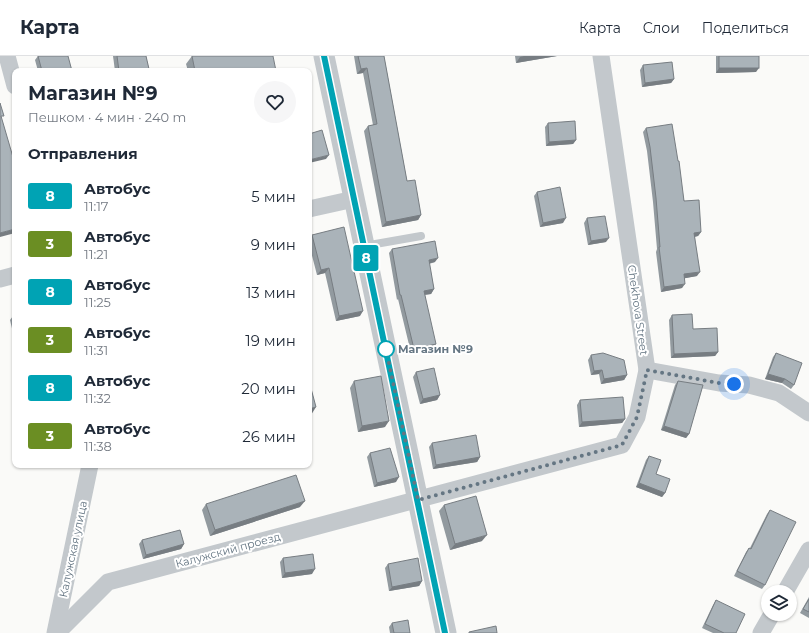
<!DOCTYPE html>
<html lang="ru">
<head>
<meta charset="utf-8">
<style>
  :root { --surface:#fff; --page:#f6f6f7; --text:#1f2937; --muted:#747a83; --line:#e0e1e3 }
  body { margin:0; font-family:Montserrat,sans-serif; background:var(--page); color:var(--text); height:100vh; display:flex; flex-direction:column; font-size:15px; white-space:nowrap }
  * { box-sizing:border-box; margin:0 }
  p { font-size:13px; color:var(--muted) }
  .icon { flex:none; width:22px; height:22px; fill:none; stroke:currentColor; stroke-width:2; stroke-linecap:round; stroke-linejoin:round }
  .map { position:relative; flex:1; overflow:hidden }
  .sheet { position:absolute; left:12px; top:12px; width:300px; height:400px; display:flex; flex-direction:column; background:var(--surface); border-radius:8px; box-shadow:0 1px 3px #0004 }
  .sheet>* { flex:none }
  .badge { padding:0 8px; border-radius:3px; font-size:14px; line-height:26px }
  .buttons { position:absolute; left:761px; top:529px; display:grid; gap:8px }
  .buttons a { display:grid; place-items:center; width:36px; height:36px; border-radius:50%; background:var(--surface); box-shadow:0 1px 3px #0004; font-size:20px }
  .you { position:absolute; width:20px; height:20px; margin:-10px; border:3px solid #fff; border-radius:50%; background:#1a73e8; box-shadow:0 0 0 6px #1a73e833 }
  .map>.badge { position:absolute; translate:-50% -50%; box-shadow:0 0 0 2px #fff }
  h2 { padding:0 16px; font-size:15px; line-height:36px }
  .round { display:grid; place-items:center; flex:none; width:42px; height:42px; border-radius:21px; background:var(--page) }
  .overview { display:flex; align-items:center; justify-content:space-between; height:68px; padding:0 16px }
  h1 { font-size:19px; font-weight:700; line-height:30px }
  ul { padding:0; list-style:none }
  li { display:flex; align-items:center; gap:12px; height:48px; padding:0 16px }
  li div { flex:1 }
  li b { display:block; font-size:15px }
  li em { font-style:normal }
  li .badge { min-width:44px; font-weight:700; text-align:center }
  header { display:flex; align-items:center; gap:24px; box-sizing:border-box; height:56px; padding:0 20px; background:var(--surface); border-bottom:1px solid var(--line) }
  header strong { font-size:19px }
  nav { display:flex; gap:22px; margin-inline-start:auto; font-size:14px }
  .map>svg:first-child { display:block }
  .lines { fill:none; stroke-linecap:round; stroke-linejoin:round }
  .service { stroke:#c3c8cc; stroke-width:8 }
  .minor { stroke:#c3c8cc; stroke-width:17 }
  .tertiary { stroke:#c3c8cc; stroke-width:21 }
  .wall { fill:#929a9f }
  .shaded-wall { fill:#777d82 }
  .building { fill:#aab3b9; stroke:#777d82 }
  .line-casing { stroke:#fff; stroke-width:9 }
  .line { stroke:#00a3b4; stroke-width:6 }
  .walk { stroke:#657683; stroke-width:4; stroke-dasharray:0 7.2 }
  .stop-dot { fill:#fff; stroke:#00a3b4; stroke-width:2 }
  .labels { text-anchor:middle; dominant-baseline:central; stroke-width:4; stroke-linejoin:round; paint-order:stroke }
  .street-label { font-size:11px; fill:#657683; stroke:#fff }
  .stop-label { font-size:11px; font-weight:bold; fill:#657683; stroke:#fff; text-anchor:start }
</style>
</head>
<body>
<header>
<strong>Карта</strong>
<nav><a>Карта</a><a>Слои</a><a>Поделиться</a></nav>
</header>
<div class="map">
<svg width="809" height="577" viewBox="0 0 809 577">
  <rect width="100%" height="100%" fill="#fafaf8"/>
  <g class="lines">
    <polyline class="service" points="364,190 421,180"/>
    <g class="minor">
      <polyline points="7,0 15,30"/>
      <polyline points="309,153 354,143"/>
      <polyline points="0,223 15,219"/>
      <polyline points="647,314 719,327 749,329 779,337 809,357"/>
      <polyline points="785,536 809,494"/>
      <polyline points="55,577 90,409"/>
      <polyline points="57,577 108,526 622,389 637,361 647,314 601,0"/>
      <polyline points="761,577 772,558"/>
    </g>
    <polyline class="tertiary" points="324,0 446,577"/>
  </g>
  <g class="wall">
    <polygon points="38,0 72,15 38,15 35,4"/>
    <polygon points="113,0 146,0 149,13 147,15 115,15"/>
    <polygon points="192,0 276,15 188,15 186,8"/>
    <polygon points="354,0 384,0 407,125 421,159 418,164 382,171 364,75 368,70 373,69 363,17 357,18"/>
    <polygon points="515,0 557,0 516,7"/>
    <polygon points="716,0 759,0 756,16 716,17"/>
    <polygon points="643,9 674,23 671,27 642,31 640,14"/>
    <polygon points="548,67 576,84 573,88 546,90 545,71"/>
    <polygon points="646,72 701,176 698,180 695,181 697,220 685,222 682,232 661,236 656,196 657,193 653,146 647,95 643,76"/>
    <polygon points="537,136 563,167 540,171 534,140"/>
    <polygon points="587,162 606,186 588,189 584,167"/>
    <polygon points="312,179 360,260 336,265 325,217 317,219 309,188 309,184"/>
    <polygon points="392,193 435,206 429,208 434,233 431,238 425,239 433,292 411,297 398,243 397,244 389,197"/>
    <polygon points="672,259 693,273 718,296 715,300 671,302 669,264"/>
    <polygon points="13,260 15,260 15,285 10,264"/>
    <polygon points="776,297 794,329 791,333 782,327 765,323 773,301"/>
    <polygon points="591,299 627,319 624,324 601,328 599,318 591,319 588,304"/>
    <polygon points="416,316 440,339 437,344 420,348 413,321"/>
    <polygon points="354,325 385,371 358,376 350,332"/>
    <polygon points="678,325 689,378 686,382 661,374 675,329"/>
    <polygon points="580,344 625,363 622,367 579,371 577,349"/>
    <polygon points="432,387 480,401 477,406 433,413 429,391"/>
    <polygon points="370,397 396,426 374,431 367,401"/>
    <polygon points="649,400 656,418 665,437 662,441 636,431 646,404"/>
    <polygon points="206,448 300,451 210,480 202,454"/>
    <polygon points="444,449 482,485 450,494 439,455"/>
    <polygon points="770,454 765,529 762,533 734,520 746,496 749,492 750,492 767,458"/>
    <polygon points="142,484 184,488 181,493 143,503 139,488"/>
    <polygon points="283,502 312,518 282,522 280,506"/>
    <polygon points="388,508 422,525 419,530 389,535 385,512"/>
    <polygon points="809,541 809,562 800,557"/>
    <polygon points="716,544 736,577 713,577 702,572 713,549"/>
    <polygon points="392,567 410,577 390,577 389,571"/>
  </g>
  <g class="shaded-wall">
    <polygon points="524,0 557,0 516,7 520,1"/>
    <polygon points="367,12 363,17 357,18 361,13"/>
    <polygon points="719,12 759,12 756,16 716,17"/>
    <polygon points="149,13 147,15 137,15"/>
    <polygon points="674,23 671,27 642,31 645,27"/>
    <polygon points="576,84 573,88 546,90 549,86"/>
    <polygon points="329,99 326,103 309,107 309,104"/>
    <polygon points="421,159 418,164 382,171 386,166"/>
    <polygon points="566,162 563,167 540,171 543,167"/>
    <polygon points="15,173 15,177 0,181 0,177"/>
    <polygon points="701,176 698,180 691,181 694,177"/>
    <polygon points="609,182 606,186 588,189 591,185"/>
    <polygon points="438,202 435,206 426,208 429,204"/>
    <polygon points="329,212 325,217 317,219 321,214"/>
    <polygon points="700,216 697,220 681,223 684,218"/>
    <polygon points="685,228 682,232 661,236 664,231"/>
    <polygon points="434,233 431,238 421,239 424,235"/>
    <polygon points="363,255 360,260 336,265 339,260"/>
    <polygon points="436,288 433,292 411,297 414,293"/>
    <polygon points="718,296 715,300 671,302 674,298"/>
    <polygon points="602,314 599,318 591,319 594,315"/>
    <polygon points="768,318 785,323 782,327 765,323"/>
    <polygon points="627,319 624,324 601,328 604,323"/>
    <polygon points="440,339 437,344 420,348 423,343"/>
    <polygon points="316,351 311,359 309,359 309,353"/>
    <polygon points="625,363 622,367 579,371 582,366"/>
    <polygon points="389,365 385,371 358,376 362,370"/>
    <polygon points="664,370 689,378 686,382 661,374"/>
    <polygon points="480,401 477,406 433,413 436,409"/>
    <polygon points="399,421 396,426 374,431 377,427"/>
    <polygon points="639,427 665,437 662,441 636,431"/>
    <polygon points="305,445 300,451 210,480 215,474"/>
    <polygon points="487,479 482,485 450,494 455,488"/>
    <polygon points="184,488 181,493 143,503 146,499"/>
    <polygon points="315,513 312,518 282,522 285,517"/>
    <polygon points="422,525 419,530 389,535 392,531"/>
  </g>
  <g class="building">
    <polygon points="38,0 68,0 72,15 42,15"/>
    <polygon points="117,0 146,0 149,13 137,15 119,15"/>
    <polygon points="192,0 273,0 276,15 195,15"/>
    <polygon points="358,0 384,0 407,125 415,124 421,159 386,166 368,70 377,68 367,12 361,13"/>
    <rect x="719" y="0" width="40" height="12"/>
    <polygon points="672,6 674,23 645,27 643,9"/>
    <polygon points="0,47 4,60 1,60 15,108 15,173 0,177"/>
    <polygon points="575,65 576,84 549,86 548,67"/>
    <polygon points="672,68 678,105 679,105 684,145 699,144 701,176 694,177 700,216 684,218 685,228 664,231 659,191 660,191 656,142 650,91 646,72"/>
    <polygon points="322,74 329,99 309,104 309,78"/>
    <polygon points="560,131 566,162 543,167 537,136"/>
    <polygon points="605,160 609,182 591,185 587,162"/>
    <polygon points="344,171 363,255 339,260 329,212 321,214 312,179"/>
    <polygon points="435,185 438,202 429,204 434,233 424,235 436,288 414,293 401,239 400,239 392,193"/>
    <polygon points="692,258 693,273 717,272 718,296 674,298 672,259"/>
    <polygon points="13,260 15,260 15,267"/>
    <polygon points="603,297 624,304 627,319 604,323 602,314 594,315 591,299"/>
    <polygon points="776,297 802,307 794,329 785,323 768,318"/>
    <polygon points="434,312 440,339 423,343 416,316"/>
    <polygon points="381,320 389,365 362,370 354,325"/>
    <polygon points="309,325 316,351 309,353"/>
    <polygon points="678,325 703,329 689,378 664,370"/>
    <polygon points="623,341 625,363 582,366 580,344"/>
    <polygon points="476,379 480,401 436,409 432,387"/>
    <polygon points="390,392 399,421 377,427 370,397"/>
    <polygon points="649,400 661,404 656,418 670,423 665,437 639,427"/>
    <polygon points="296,419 305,445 215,474 206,448"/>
    <polygon points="476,440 487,479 455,488 444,449"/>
    <polygon points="770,454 796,466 765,529 737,515 749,492 751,493"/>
    <polygon points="180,474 184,488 146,499 142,484"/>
    <polygon points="313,498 315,513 285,517 283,502"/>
    <polygon points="418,502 422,525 392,531 388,508"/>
    <polygon points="809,543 809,556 803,553"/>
    <polygon points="716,544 745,558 736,577 724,577 705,568"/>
    <polygon points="408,564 410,577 394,577 392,567"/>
    <polygon points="496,570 497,577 469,577 469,576"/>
  </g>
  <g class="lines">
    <g class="line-casing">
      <polyline id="line" points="324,0 445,577"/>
    </g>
    <use href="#line" class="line"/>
    <polyline class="walk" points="386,293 418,444 622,389 637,361 647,314 719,327 734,328"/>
  </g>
  <circle class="stop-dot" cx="386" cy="293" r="8"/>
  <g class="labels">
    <g class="street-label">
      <text transform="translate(638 254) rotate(82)">Chekhova Street</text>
      <text transform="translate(73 493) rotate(-78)">Калужская улица</text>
      <text transform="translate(228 494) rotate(-15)">Калужский проезд</text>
    </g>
    <g class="stop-label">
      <text x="398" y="293">Магазин №9</text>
    </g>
  </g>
</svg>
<div class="buttons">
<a><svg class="icon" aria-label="layers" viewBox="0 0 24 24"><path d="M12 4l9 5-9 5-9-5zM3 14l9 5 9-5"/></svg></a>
</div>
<div class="you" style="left:734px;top:328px"></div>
<b class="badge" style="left:366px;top:202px;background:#00a3b4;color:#fff">8</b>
<section class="sheet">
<div class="overview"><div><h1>Магазин №9</h1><p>Пешком · 4 мин · 240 m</p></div><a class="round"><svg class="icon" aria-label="heart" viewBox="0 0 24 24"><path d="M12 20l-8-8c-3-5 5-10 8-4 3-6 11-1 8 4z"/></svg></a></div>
<h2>Отправления</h2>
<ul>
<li><span class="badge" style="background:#00a3b4;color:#fff">8</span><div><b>Автобус</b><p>11:17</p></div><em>5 мин</em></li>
<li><span class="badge" style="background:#6b8e23;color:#fff">3</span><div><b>Автобус</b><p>11:21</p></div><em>9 мин</em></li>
<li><span class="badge" style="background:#00a3b4;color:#fff">8</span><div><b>Автобус</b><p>11:25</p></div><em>13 мин</em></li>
<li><span class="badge" style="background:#6b8e23;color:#fff">3</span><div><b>Автобус</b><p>11:31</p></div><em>19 мин</em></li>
<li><span class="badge" style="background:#00a3b4;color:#fff">8</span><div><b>Автобус</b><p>11:32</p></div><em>20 мин</em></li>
<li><span class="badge" style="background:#6b8e23;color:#fff">3</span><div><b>Автобус</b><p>11:38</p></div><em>26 мин</em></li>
</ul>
</section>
</div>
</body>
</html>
